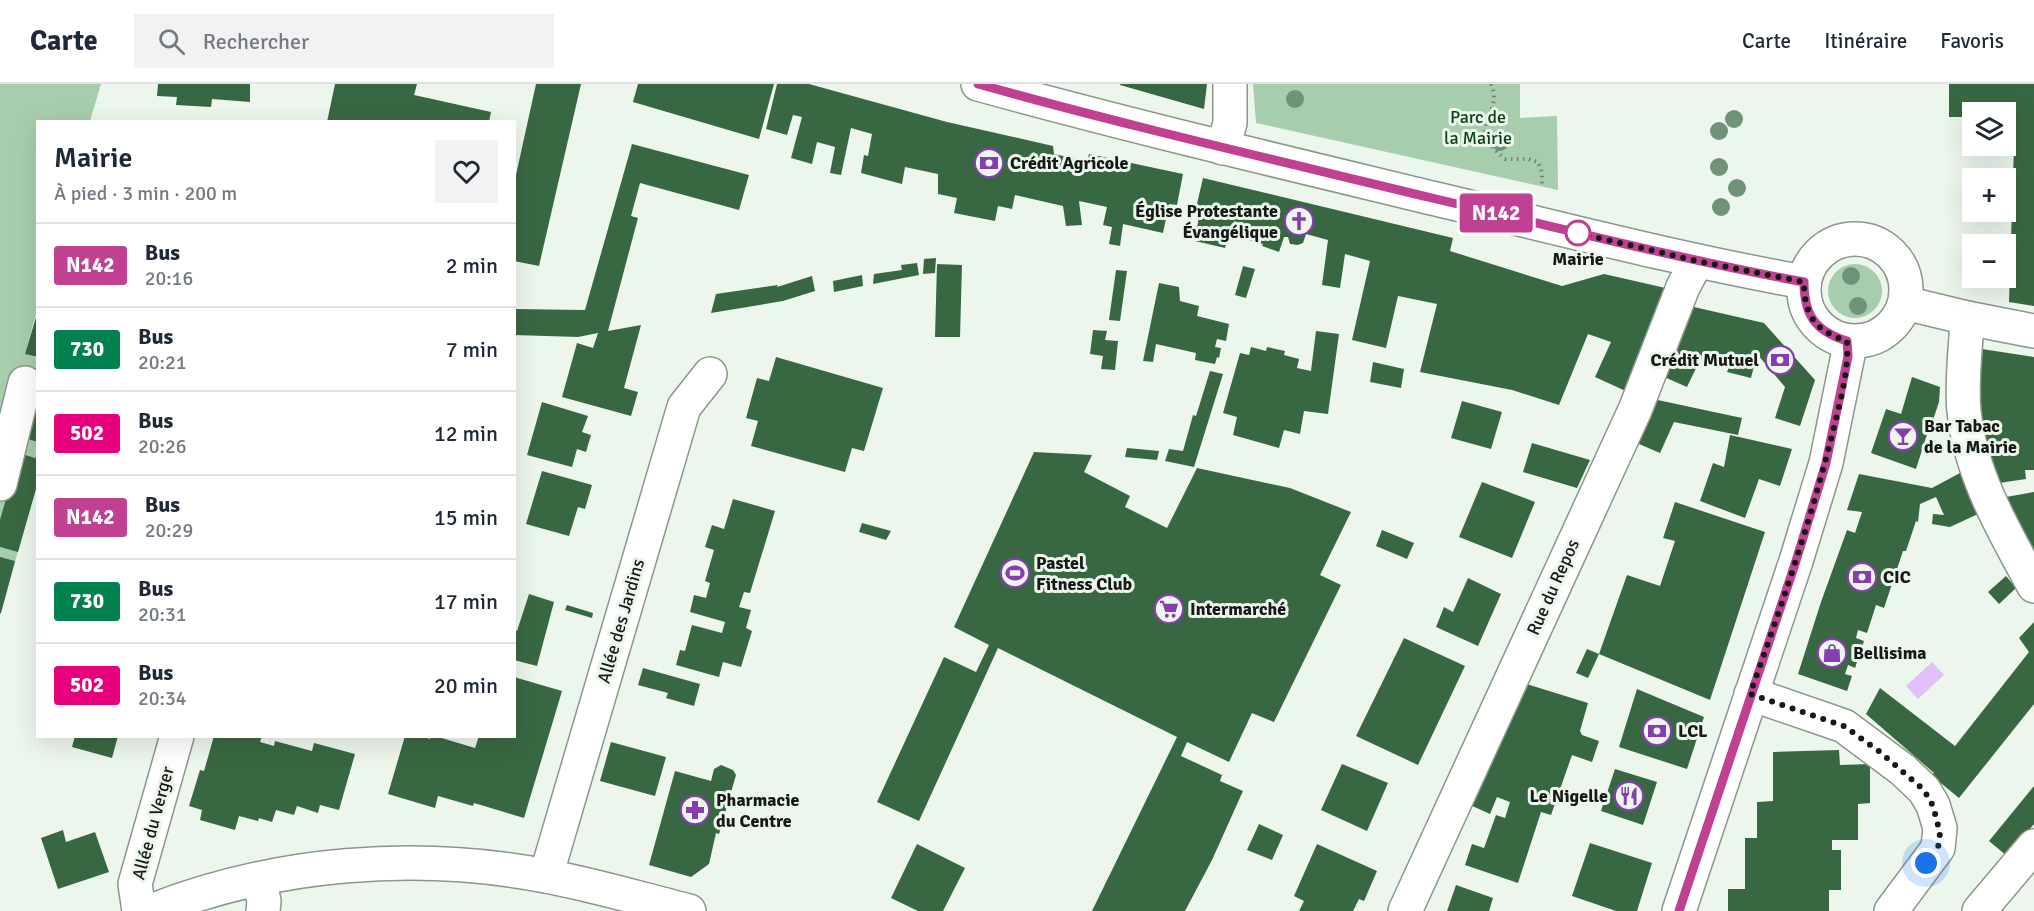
<!DOCTYPE html>
<html lang="fr">
<head>
<meta charset="utf-8">
<style>
  :root { --surface:#fff; --page:#f2f2f3; --text:#1f2937; --muted:#747a83; --line:#e0e1e3 }
  body { margin:0; font-family:Signika,sans-serif; background:var(--page); color:var(--text); height:100vh; display:flex; flex-direction:column; font-size:22px; white-space:nowrap }
  * { box-sizing:border-box; margin:0 }
  p { font-size:20px; color:var(--muted) }
  .icon { flex:none; width:33px; height:33px; fill:none; stroke:currentColor; stroke-width:2; stroke-linecap:round; stroke-linejoin:round }
  .map { position:relative; flex:1; overflow:hidden }
  .panel { position:absolute; left:36px; top:36px; width:480px; height:618px; display:flex; flex-direction:column; background:var(--surface); border-radius:0px; box-shadow:0 6px 24px #0002 }
  .panel>* { flex:none }
  .badge { padding:0 12px; border-radius:4px; font-size:21px; line-height:39px }
  .controls { position:absolute; left:1962px; top:18px; display:grid; gap:12px }
  .controls a { display:grid; place-items:center; width:54px; height:54px; border-radius:0px; background:var(--surface); box-shadow:0 6px 24px #0002; font-size:30px }
  .you { position:absolute; width:30px; height:30px; margin:-15px; border:4px solid #fff; border-radius:50%; background:#1a73e8; box-shadow:0 0 0 9px #1a73e833 }
  .map>.badge { position:absolute; translate:-50% -50%; box-shadow:0 0 0 3px #fff }
  .round { display:grid; place-items:center; flex:none; width:63px; height:63px; border-radius:0px; background:var(--page) }
  .headline { display:flex; align-items:center; justify-content:space-between; height:102px; padding:0 18px }
  h1 { font-size:28px; font-weight:600; line-height:45px }
  ul { padding:0; list-style:none }
  li { display:flex; align-items:center; gap:18px; height:84px; padding:0 18px; border-top:2px solid var(--line) }
  li div { flex:1 }
  li b { display:block; font-size:22px }
  li em { font-style:normal }
  li .badge { min-width:66px; font-weight:700; text-align:center }
  header { display:flex; align-items:center; gap:36px; box-sizing:border-box; height:84px; padding:0 30px; background:var(--surface); border-bottom:2px solid var(--line) }
  header strong { font-size:28px }
  nav { display:flex; gap:33px; margin-inline-start:auto; font-size:21px }
  .search { width:420px; height:54px; background:var(--page); display:flex; align-items:center; gap:15px; box-sizing:border-box; padding:0 21px; border-radius:0px; color:var(--muted); font-size:22px }
  .map>svg:first-child { display:block }
  .green { fill:#a7ceac }
  .water { fill:#e0c0f6 }
  .building { fill:#386842 }
  .lines { fill:none; stroke-linecap:round; stroke-linejoin:round }
  .minor-casing { stroke:#8c968d; stroke-width:36 }
  .major-casing { stroke:#8c968d; stroke-width:36 }
  .path { stroke:#777e77; stroke-width:4; stroke-dasharray:1.5 4.5; stroke-linecap:butt }
  .minor { stroke:#fff; stroke-width:33 }
  .major { stroke:#fff; stroke-width:33 }
  .tree { fill:#6e9379 }
  .line-casing { stroke:#fff; stroke-width:14 }
  .line { stroke:#c04191; stroke-width:9 }
  .walk { stroke:#161a16; stroke-width:6; stroke-dasharray:0 10.8 }
  .stop-dot { fill:#fff; stroke:#c04191; stroke-width:3 }
  .labels { text-anchor:middle; dominant-baseline:central; stroke-width:6; stroke-linejoin:round; paint-order:stroke }
  .park-label { font-size:18px; fill:#07421a; stroke:#ecf6ed }
  .poi-label { font-size:18px; font-weight:bold; fill:#161a16; stroke:#ecf6ed; text-anchor:start }
  .stop-label { font-size:18px; font-weight:bold; fill:#161a16; stroke:#ecf6ed }
  .street-label { font-size:18px; fill:#161a16; stroke:#ecf6ed }
</style>
</head>
<body>
<header>
<strong>Carte</strong>
<div class="search"><svg class="icon" aria-label="search" viewBox="0 0 24 24"><circle cx="10" cy="10" r="6"/><path d="M15 15l6 6"/></svg>Rechercher</div>
<nav><a>Carte</a><a>Itinéraire</a><a>Favoris</a></nav>
</header>
<div class="map">
<svg width="2034" height="827" viewBox="0 0 2034 827">
  <rect width="100%" height="100%" fill="#ecf6ed"/>
  <g class="green">
    <polygon points="0,0 101,0 90,37 38,38 37,226 25,270 37,273 37,399 0,532"/>
    <polygon points="1253,0 1520,0 1520,34 1557,32 1558,106 1256,39"/>
    <circle cx="1855" cy="207" r="27"/>
  </g>
  <polygon class="water" points="1932,578 1944,591 1918,615 1906,602"/>
  <g class="building">
    <polygon points="158,0 250,0 250,18 212,15 211,23 176,21 177,13 157,12"/>
    <polygon points="335,0 417,0 414,11 491,28 489,38 327,38"/>
    <polygon points="536,0 581,0 539,182 514,177 514,100"/>
    <polygon points="638,0 774,0 759,55 633,18"/>
    <polygon points="777,0 809,0 947,38 1053,62 1054,70 1087,77 1089,70 1183,90 1177,121 1169,120 1163,149 1123,140 1120,162 1109,160 1112,143 1103,141 1107,123 1079,117 1082,141 1066,142 1063,122 1015,111 1012,125 998,122 995,137 954,129 957,114 938,110 938,90 905,83 902,100 861,89 864,71 868,72 872,50 851,44 841,91 830,89 835,63 817,58 812,80 791,74 802,33 793,31 787,51 766,45"/>
    <polygon points="1120,0 1207,0 1204,25 1120,1"/>
    <polygon points="1949,0 2034,0 2034,222 2009,218 2015,32 2006,32 2006,28 1972,28 1972,33 1949,33"/>
    <polygon points="632,60 749,91 739,126 640,99 631,132 638,134 608,247 641,241 624,304 638,308 631,332 562,313 577,259 593,264 598,249 578,253 514,251 514,225 585,226"/>
    <polygon points="1203,94 1453,154 1450,167 1562,202 1604,190 1670,205 1630,309 1595,293 1611,258 1588,250 1559,321 1512,306 1420,288 1437,220 1398,212 1386,264 1352,256 1370,177 1345,170 1340,204 1322,201 1328,156 1306,150 1303,159 1298,161 1290,160 1288,153 1284,153 1279,168 1262,162 1263,160 1229,151 1225,164 1195,157 1200,125 1196,124"/>
    <polygon points="936,174 935,189 923,190 924,175"/>
    <polygon points="917,179 919,191 873,200 874,190 902,186 901,181"/>
    <polygon points="937,180 962,181 960,253 935,253"/>
    <polygon points="1243,182 1255,185 1246,214 1235,211"/>
    <polygon points="1116,186 1127,187 1120,237 1109,236"/>
    <polygon points="862,191 863,202 834,208 833,197"/>
    <polygon points="812,192 815,207 783,217 711,229 716,210 778,201 777,203"/>
    <polygon points="1159,199 1179,203 1180,217 1199,222 1197,232 1229,240 1226,257 1217,255 1215,263 1221,264 1219,274 1217,273 1215,280 1195,276 1196,269 1156,260 1153,278 1143,277"/>
    <polygon points="1694,223 1764,239 1815,296 1800,342 1775,334 1785,303 1757,270 1751,294 1727,288 1729,283 1700,276 1687,303 1662,292"/>
    <polygon points="37,230 38,230 38,273 25,270"/>
    <polygon points="1093,246 1107,247 1105,256 1118,257 1115,286 1101,285 1103,272 1090,270"/>
    <polygon points="1316,247 1339,250 1328,330 1304,327 1300,350 1284,346 1279,364 1233,351 1237,333 1223,329 1240,269 1249,271 1251,263 1266,267 1267,263 1285,267 1284,271 1299,275 1297,284 1311,287"/>
    <polygon points="1982,265 2034,273 2034,386 2025,386 2026,395 1999,399 1986,364 1977,295"/>
    <polygon points="776,273 883,304 864,367 852,364 845,388 751,362 758,337 746,334 757,294 769,297"/>
    <polygon points="1373,278 1404,285 1401,304 1370,298"/>
    <polygon points="1210,287 1223,290 1194,383 1165,377 1169,365 1183,367 1193,331 1196,332"/>
    <polygon points="1912,293 1940,303 1939,318 1932,339 1931,338 1916,385 1871,369 1886,325 1901,330"/>
    <polygon points="38,310 38,358 24,354"/>
    <polygon points="1653,315 1742,334 1738,351 1674,338 1660,369 1632,357"/>
    <polygon points="1462,317 1502,328 1491,365 1451,354"/>
    <polygon points="542,318 588,332 582,348 591,351 586,368 577,365 572,383 527,371"/>
    <polygon points="1730,351 1792,365 1780,402 1759,395 1745,434 1700,417 1713,379 1724,383"/>
    <polygon points="1532,359 1590,376 1577,404 1523,388"/>
    <polygon points="1127,364 1159,367 1157,376 1125,373"/>
    <polygon points="1034,368 1092,371 1084,388 1130,412 1125,423 1167,444 1197,384 1290,404 1351,428 1320,491 1341,501 1274,638 1252,629 1229,678 1187,658 1181,672 1222,691 1220,697 1243,707 1212,776 1185,827 1092,827 1177,653 998,564 919,737 877,718 944,573 976,588 989,561 954,543"/>
    <polygon points="19,369 38,375 38,398 18,468 0,463 0,436"/>
    <polygon points="542,387 592,401 585,425 578,423 569,452 526,440"/>
    <polygon points="1960,389 1978,430 1950,443 1932,440 1933,430 1944,431 1936,413 1920,420 1918,438 1916,437 1906,467 1903,467 1884,524 1876,521 1867,549 1858,546 1856,554 1864,557 1855,584 1848,581 1845,590 1852,592 1847,607 1798,590 1821,518 1847,446 1855,449 1862,428 1847,426 1859,390 1932,404"/>
    <polygon points="1482,398 1535,418 1512,474 1459,453"/>
    <polygon points="2034,408 2034,470 2006,413"/>
    <polygon points="733,415 775,427 750,509 744,508 739,523 751,526 746,544 752,547 741,583 723,578 719,593 676,581 680,566 685,567 692,541 722,549 725,538 690,528 694,511 706,514 710,499 705,497 714,466 705,463 712,441 724,445"/>
    <polygon points="1675,418 1765,448 1710,616 1599,570 1627,491 1660,502 1675,457 1663,454"/>
    <polygon points="862,439 891,447 886,456 859,448"/>
    <polygon points="1382,446 1414,459 1407,475 1376,462"/>
    <polygon points="0,473 15,477 1,529 0,529"/>
    <polygon points="2006,492 2016,504 1999,520 1988,508"/>
    <polygon points="1468,494 1501,510 1478,562 1436,543 1444,523 1453,528"/>
    <polygon points="529,510 554,518 537,582 514,576 514,546 517,547"/>
    <polygon points="567,521 593,529 592,534 565,526"/>
    <polygon points="2034,538 2034,620 1959,714 1931,691 1934,689 1866,630 1880,604 1955,662 2029,568 2019,554"/>
    <polygon points="1404,554 1465,582 1418,681 1356,652"/>
    <polygon points="1587,565 1599,570 1588,594 1576,589"/>
    <polygon points="643,584 700,600 694,622 666,614 668,609 638,601"/>
    <polygon points="514,593 562,607 524,734 474,719 473,722 438,712 435,724 388,710 405,652 421,652 430,655 431,652 435,652 475,664 479,652 514,652"/>
    <polygon points="1523,599 1588,619 1580,647 1582,651 1599,657 1592,678 1572,671 1551,731 1541,728 1518,799 1465,781 1472,760 1484,764 1496,731 1505,734 1510,718 1497,713 1490,730 1468,720"/>
    <polygon points="1637,605 1704,633 1687,685 1619,663"/>
    <polygon points="75,652 118,652 112,674 72,663"/>
    <polygon points="214,652 262,652 260,658 274,662 275,657 312,667 314,659 355,670 339,726 320,721 318,729 297,722 294,731 276,726 272,738 259,734 258,737 239,732 235,746 200,736 202,726 189,722 200,686 204,687"/>
    <polygon points="611,658 666,673 655,712 600,697"/>
    <polygon points="1839,666 1840,681 1870,680 1870,719 1858,720 1858,756 1832,756 1832,766 1841,766 1841,806 1829,806 1829,827 1728,827 1728,805 1745,805 1745,754 1757,754 1757,718 1773,717 1773,668"/>
    <polygon points="1342,680 1388,699 1367,747 1321,726"/>
    <polygon points="721,681 733,686 736,691 719,750 716,749 709,780 691,793 649,781 675,687 711,697 714,685"/>
    <polygon points="1615,685 1657,698 1643,741 1601,727"/>
    <polygon points="2034,702 2034,740 2007,772 1989,757"/>
    <polygon points="1259,740 1283,751 1272,776 1247,766"/>
    <polygon points="63,746 66,758 95,748 109,788 58,805 41,754"/>
    <polygon points="1590,759 1652,779 1637,827 1616,827 1572,812"/>
    <polygon points="917,760 965,784 943,827 918,827 891,814"/>
    <polygon points="1317,760 1377,787 1364,817 1359,815 1353,827 1299,827 1304,817 1294,812"/>
    <polygon points="1456,801 1493,814 1489,827 1447,827"/>
  </g>
  <g class="lines">
    <g class="minor-casing">
      <g id="minor">
        <polyline points="1223,64 1230,39 1230,0"/>
        <path d="M1967,234c-1,30 -6,63 -3,93 6,63 40,120 70,175"/>
        <polyline points="0,400 25,299"/>
        <polyline points="1751,610 1844,642 1903,686 1924,706 1933,721 1940,744 1938,764 1891,827"/>
        <polyline points="546,792 684,323 710,290"/>
        <polyline points="259,795 264,817 263,827"/>
        <polyline points="139,827 135,800 177,652"/>
        <path d="M151,827c124,-49 265,-60 395,-35 48,9 95,23 143,35"/>
        <polyline points="1405,827 1635,326 1683,203 1697,177"/>
        <polyline points="1679,827 1796,477 1826,379 1848,271 1847,257"/>
        <polyline points="1979,827 2034,762"/>
      </g>
    </g>
    <g class="major-casing">
      <g id="major">
        <path d="M978,0c152,42 305,78 458,115 123,29 244,61 368,83"/>
        <circle cx="1855" cy="206" r="51"/>
        <polyline points="1905,219 1967,234 2034,247"/>
      </g>
    </g>
    <path class="path" d="M1491,0c14,34 -30,38 14,75h23l10,3 4,10v13"/>
    <use href="#minor" class="minor"/>
    <use href="#major" class="major"/>
  </g>
  <g class="tree">
    <circle cx="1295" cy="15" r="9"/>
    <circle cx="1734" cy="35" r="9"/>
    <circle cx="1719" cy="47" r="9"/>
    <circle cx="1500" cy="58" r="9"/>
    <circle cx="1719" cy="83" r="9"/>
    <circle cx="1737" cy="104" r="9"/>
    <circle cx="1721" cy="123" r="9"/>
    <circle cx="1851" cy="192" r="9"/>
    <circle cx="1858" cy="222" r="9"/>
  </g>
  <g class="lines">
    <g class="line-casing">
      <path id="line" d="M978,0c150,42 302,77 454,114 124,29 247,61 372,84 0,33 11,49 43,59l1,15 -3,15 -19,92 -30,98 -117,350"/>
    </g>
    <use href="#line" class="line"/>
    <path class="walk" d="M1578,149l119,28 107,21c0,33 11,49 43,59 2,30 -7,61 -14,90 -22,90 -52,176 -83,263l94,32 36,26 44,38 9,16 7,27 -2,15 -12,15"/>
  </g>
  <defs>
    <g id="bank-ring" transform="scale(1.5)"><circle r="9.5" fill="#ecf6ed" stroke="#863daf" stroke-width="1.5"/><path d="M-6-4H6V4H-6ZM0-2.3a2.3 2.3 0 1 0 0 4.6a2.3 2.3 0 1 0 0-4.6Z" fill="#863daf"/></g>
    <g id="church-ring" transform="scale(1.5)"><circle r="9.5" fill="#ecf6ed" stroke="#863daf" stroke-width="1.5"/><path d="M-1.2-6h2.4v3.5h3.3v2.4h-3.3V6h-2.4V-.1h-3.3v-2.4h3.3Z" fill="#863daf"/></g>
    <g id="bar-ring" transform="scale(1.5)"><circle r="9.5" fill="#ecf6ed" stroke="#863daf" stroke-width="1.5"/><path d="M-6-5H6L.8 .8V4.5H3.5V6h-7V4.5H-.8V.8Z" fill="#863daf"/></g>
    <g id="stadium-ring" transform="scale(1.5)"><circle r="9.5" fill="#ecf6ed" stroke="#863daf" stroke-width="1.5"/><path d="M0-5a6.5 5 0 1 0 0 10a6.5 5 0 1 0 0-10ZM-3.5-1.8h7v3.6h-7Z" fill="#863daf"/></g>
    <g id="supermarket-ring" transform="scale(1.5)"><circle r="9.5" fill="#ecf6ed" stroke="#863daf" stroke-width="1.5"/><path d="M-6-5.5h2.5l.6 2H6L4.5 2H-2.5L-4.4-4H-6ZM-1.5 3.2a1.3 1.3 0 1 0 .1 0ZM3 3.2a1.3 1.3 0 1 0 .1 0Z" fill="#863daf"/></g>
    <g id="shop-ring" transform="scale(1.5)"><circle r="9.5" fill="#ecf6ed" stroke="#863daf" stroke-width="1.5"/><path d="M-5-2.5h2.3a2.7 3.5 0 0 1 5.4 0H5L5.5 6h-11ZM-1.5-2.5h3a1.5 2.3 0 0 0-3 0Z" fill="#863daf"/></g>
    <g id="restaurant-ring" transform="scale(1.5)"><circle r="9.5" fill="#ecf6ed" stroke="#863daf" stroke-width="1.5"/><path d="M-5-6h1v4h1v-4h1v4h1v-4h1v5L-1.5 .5V6h-2V.5L-5-1ZM5-6V6H3V1.5H1.5Q1.5-4 5-6Z" fill="#863daf"/></g>
    <g id="pharmacy-ring" transform="scale(1.5)"><circle r="9.5" fill="#ecf6ed" stroke="#863daf" stroke-width="1.5"/><path d="M-2-6h4v4h4v4h-4v4h-4v-4h-4v-4h4Z" fill="#863daf"/></g>
  </defs>
  <g fill-rule="evenodd">
    <use href="#bank-ring" x="989" y="79"/>
    <use href="#church-ring" x="1299" y="137"/>
    <use href="#bank-ring" x="1780" y="276"/>
    <use href="#bar-ring" x="1903" y="352"/>
    <use href="#stadium-ring" x="1015" y="489"/>
    <use href="#bank-ring" x="1862" y="493"/>
    <use href="#supermarket-ring" x="1169" y="525"/>
    <use href="#shop-ring" x="1832" y="569"/>
    <use href="#bank-ring" x="1657" y="647"/>
    <use href="#restaurant-ring" x="1629" y="712"/>
    <use href="#pharmacy-ring" x="695" y="726"/>
  </g>
  <circle class="stop-dot" cx="1578" cy="149" r="12"/>
  <g class="labels">
    <g class="park-label">
      <text x="1478" y="33">Parc de<tspan x="1478" dy="21">la Mairie</tspan></text>
    </g>
    <g class="poi-label">
      <text x="1010" y="79">Crédit Agricole</text>
      <text x="1278" y="127" text-anchor="end">Église Protestante<tspan x="1278" dy="21">Évangélique</tspan></text>
      <text x="1759" y="276" text-anchor="end">Crédit Mutuel</text>
      <text x="1924" y="342">Bar Tabac<tspan x="1924" dy="21">de la Mairie</tspan></text>
      <text x="1036" y="479">Pastel<tspan x="1036" dy="21">Fitness Club</tspan></text>
      <text x="1883" y="493">CIC</text>
      <text x="1190" y="525">Intermarché</text>
      <text x="1853" y="569">Bellisima</text>
      <text x="1678" y="647">LCL</text>
      <text x="1608" y="712" text-anchor="end">Le Nigelle</text>
      <text x="716" y="716">Pharmacie<tspan x="716" dy="21">du Centre</tspan></text>
    </g>
    <g class="stop-label">
      <text x="1578" y="175">Mairie</text>
    </g>
    <g class="street-label">
      <text transform="translate(1553 503) rotate(-66)">Rue du Repos</text>
      <text transform="translate(621 537) rotate(-74)">Allée des Jardins</text>
      <text transform="translate(153 739) rotate(-75)">Allée du Verger</text>
    </g>
  </g>
</svg>
<div class="controls">
<a><svg class="icon" aria-label="layers" viewBox="0 0 24 24"><path d="M12 4l9 5-9 5-9-5zM3 14l9 5 9-5"/></svg></a>
<a>+</a>
<a>−</a>
</div>
<div class="you" style="left:1926px;top:779px"></div>
<b class="badge" style="left:1496px;top:129px;background:#c04191;color:#fff">N142</b>
<section class="panel">
<div class="headline"><div><h1>Mairie</h1><p>À pied · 3 min · 200 m</p></div><a class="round"><svg class="icon" aria-label="heart" viewBox="0 0 24 24"><path d="M12 20l-8-8c-3-5 5-10 8-4 3-6 11-1 8 4z"/></svg></a></div>
<ul>
<li><span class="badge" style="background:#c04191;color:#fff">N142</span><div><b>Bus</b><p>20:16</p></div><em>2 min</em></li>
<li><span class="badge" style="background:#00814f;color:#fff">730</span><div><b>Bus</b><p>20:21</p></div><em>7 min</em></li>
<li><span class="badge" style="background:#e6007e;color:#fff">502</span><div><b>Bus</b><p>20:26</p></div><em>12 min</em></li>
<li><span class="badge" style="background:#c04191;color:#fff">N142</span><div><b>Bus</b><p>20:29</p></div><em>15 min</em></li>
<li><span class="badge" style="background:#00814f;color:#fff">730</span><div><b>Bus</b><p>20:31</p></div><em>17 min</em></li>
<li><span class="badge" style="background:#e6007e;color:#fff">502</span><div><b>Bus</b><p>20:34</p></div><em>20 min</em></li>
</ul>
</section>
</div>
</body>
</html>
